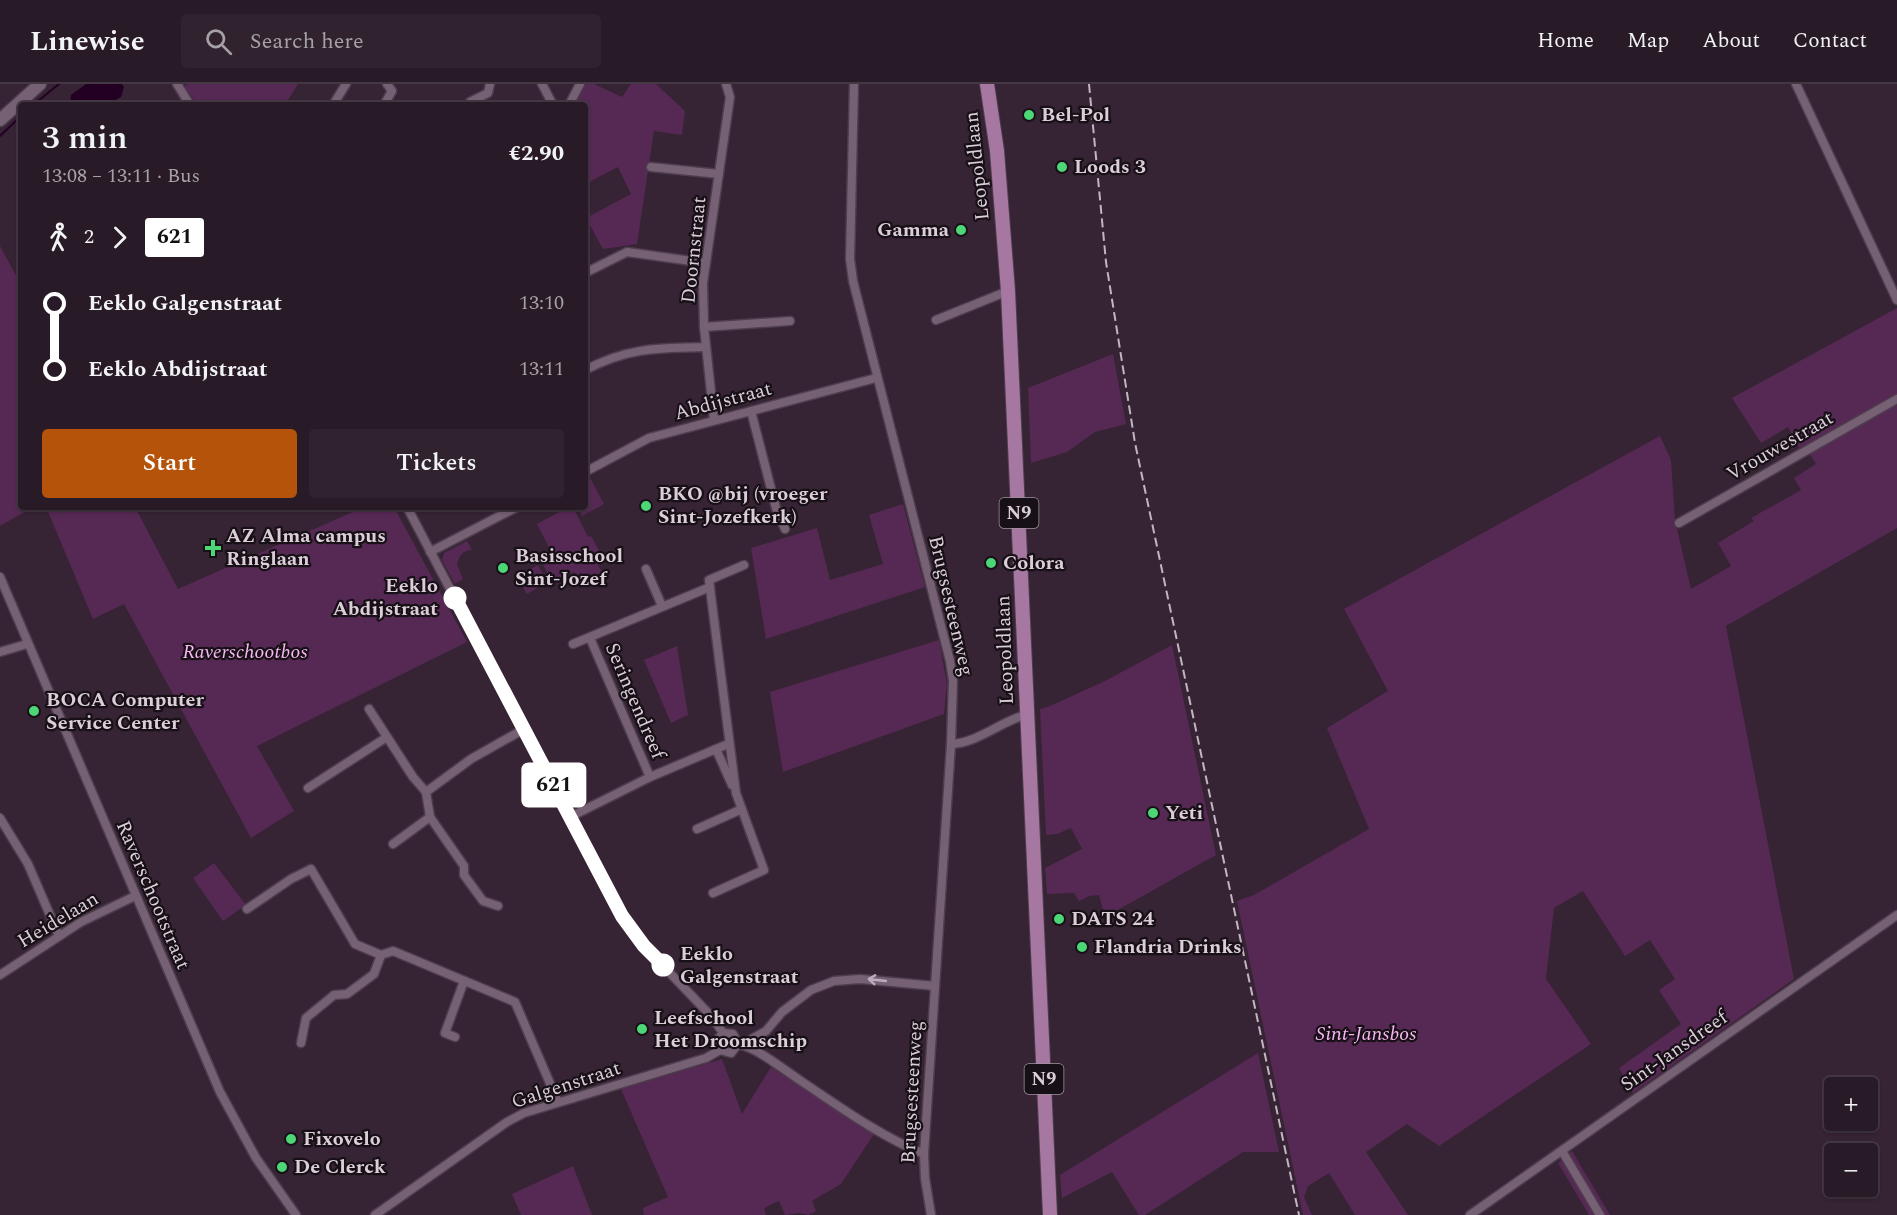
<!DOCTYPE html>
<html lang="en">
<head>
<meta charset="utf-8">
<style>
  :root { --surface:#281a27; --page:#30232f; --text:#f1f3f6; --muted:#a5a1a7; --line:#443844; --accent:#b45309 }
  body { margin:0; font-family:Spectral,serif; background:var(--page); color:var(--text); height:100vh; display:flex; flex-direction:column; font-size:22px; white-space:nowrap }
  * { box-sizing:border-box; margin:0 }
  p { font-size:20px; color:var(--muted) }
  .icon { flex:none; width:33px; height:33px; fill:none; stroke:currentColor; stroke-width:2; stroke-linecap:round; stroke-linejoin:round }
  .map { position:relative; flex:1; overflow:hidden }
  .details { position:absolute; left:18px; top:18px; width:570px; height:408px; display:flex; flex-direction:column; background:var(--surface); border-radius:6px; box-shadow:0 2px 4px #0004,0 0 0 2px var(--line) }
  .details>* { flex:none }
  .badge { padding:0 12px; border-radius:4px; font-size:21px; line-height:39px }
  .tools { position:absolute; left:1824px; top:993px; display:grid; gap:12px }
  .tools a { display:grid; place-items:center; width:54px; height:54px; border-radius:6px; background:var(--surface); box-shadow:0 2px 4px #0004,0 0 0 2px var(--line); font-size:30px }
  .map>.badge { position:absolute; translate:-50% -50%; box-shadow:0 0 0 3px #fff }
  .legs { display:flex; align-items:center; gap:9px; height:66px; padding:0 24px; font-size:20px }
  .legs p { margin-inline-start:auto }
  .headline { display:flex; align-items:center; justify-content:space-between; height:102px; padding:0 24px }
  h1 { font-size:33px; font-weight:600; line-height:45px }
  .primary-button { display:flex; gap:12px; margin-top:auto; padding:12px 24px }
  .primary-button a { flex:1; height:69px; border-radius:6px; background:var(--accent); color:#fff; font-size:24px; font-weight:600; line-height:69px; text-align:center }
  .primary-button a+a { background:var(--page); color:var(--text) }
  ul { padding:0 24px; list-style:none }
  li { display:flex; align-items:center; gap:21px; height:66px; font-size:22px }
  li i { display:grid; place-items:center; width:9px; height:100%; margin:0 8px; background:currentColor }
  li i::after { content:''; width:15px; height:15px; margin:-8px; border:4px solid; border-radius:50%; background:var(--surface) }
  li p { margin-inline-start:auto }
  li:first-child i { background:linear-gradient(#0000 50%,currentColor 0) }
  li:last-child i { background:linear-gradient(currentColor 50%,#0000 0) }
  header { display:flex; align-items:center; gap:36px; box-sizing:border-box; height:84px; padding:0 30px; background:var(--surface); border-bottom:2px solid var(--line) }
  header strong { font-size:28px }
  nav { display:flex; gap:33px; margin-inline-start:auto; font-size:21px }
  .search { width:420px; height:54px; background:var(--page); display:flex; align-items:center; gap:15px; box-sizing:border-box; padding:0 21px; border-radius:6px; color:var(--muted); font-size:22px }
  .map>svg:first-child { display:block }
  .green { fill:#562954 }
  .water { fill:#230023 }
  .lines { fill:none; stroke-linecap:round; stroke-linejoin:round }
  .stream { stroke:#230023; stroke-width:2 }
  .minor-casing { stroke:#4e3e4d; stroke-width:11 }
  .secondary-casing { stroke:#4e3e4d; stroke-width:15 }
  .primary-casing { stroke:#4e3e4d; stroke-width:16 }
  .minor { stroke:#766174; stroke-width:8 }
  .secondary { stroke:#766174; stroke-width:12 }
  .primary { stroke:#a577a1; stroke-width:14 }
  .rail { stroke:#c3b5c1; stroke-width:2; stroke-dasharray:9 4.5; stroke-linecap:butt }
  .oneway { stroke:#bdadbb }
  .line-1-casing { stroke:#fff; stroke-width:14 }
  .line-1 { stroke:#fff; stroke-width:9 }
  .poi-dot { fill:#4cd676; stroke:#181017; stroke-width:2 }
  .stop-1-dot { fill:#fff; stroke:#fff; stroke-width:3 }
  .labels { text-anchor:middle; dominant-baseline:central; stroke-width:4.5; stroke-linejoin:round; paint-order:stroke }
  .shield { fill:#181017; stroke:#a0959f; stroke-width:1.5 }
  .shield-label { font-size:18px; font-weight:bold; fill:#dbced9 }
  .poi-label { font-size:20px; font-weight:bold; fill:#dbced9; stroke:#181017; text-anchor:start }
  .street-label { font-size:20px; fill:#dbced9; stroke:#181017 }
  .stop-label { font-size:20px; font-weight:bold; fill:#dbced9; stroke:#181017; text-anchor:end }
  .park-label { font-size:20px; font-style:italic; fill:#f8b7f2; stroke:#181017 }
</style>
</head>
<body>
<header>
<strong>Linewise</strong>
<div class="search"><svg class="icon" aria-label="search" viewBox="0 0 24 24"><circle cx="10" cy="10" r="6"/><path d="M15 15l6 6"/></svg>Search here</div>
<nav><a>Home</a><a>Map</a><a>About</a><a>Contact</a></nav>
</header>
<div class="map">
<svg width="1897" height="1131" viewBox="0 0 1897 1131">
  <rect width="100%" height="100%" fill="#362334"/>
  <g class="green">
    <polygon points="187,0 298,0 285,21 198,21 184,2"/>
    <polygon points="586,0 594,0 622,13 631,0 656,0 685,27 682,51 654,47 637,160 603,165 586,134 631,110 618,83 585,100 585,21 575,21"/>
    <polygon points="0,162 21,201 21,423 33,423 0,442"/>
    <polygon points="1897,224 1897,311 1800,365 1788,343 1761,359 1732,314"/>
    <polygon points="1113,270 1126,340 1095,348 1067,368 1031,379 1028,304"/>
    <polygon points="1897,319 1897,444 1726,542 1794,895 1633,1009 1619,984 1681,940 1659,906 1675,895 1650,856 1625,872 1583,807 1554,824 1546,895 1591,960 1439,1062 1407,1040 1366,1068 1408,1131 1355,1131 1329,1089 1308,1102 1304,1113 1312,1131 1303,1131 1237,817 1254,811 1369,745 1327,644 1388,607 1344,525 1660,352 1671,376 1675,436 1691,505 1731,482 1718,459 1754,437 1751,434 1801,406 1794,394 1816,380 1809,368"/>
    <polygon points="589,392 604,420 582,432 578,423 585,423 585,395"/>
    <polygon points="903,420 925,503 766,555 751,464 817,444 830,496 883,480 869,431"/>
    <polygon points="46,423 135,423 178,505 364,423 394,423 467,558 257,662 294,727 251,754 124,520 93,535"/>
    <polygon points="569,423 573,423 588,453 591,452 602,472 594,477 597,479 603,490 584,499 582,494 574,488 553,499 542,479 554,473 537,440"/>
    <path d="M467,457l5,9c-9,0 -13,6 -15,14l6,15 -8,5 -13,-24 2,-7z"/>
    <polygon points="538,481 544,492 542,501 527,510 517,492"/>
    <polygon points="939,556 947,600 944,630 783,688 770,608"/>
    <polygon points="1172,561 1216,771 1105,833 1099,811 1089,812 1079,817 1074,809 1047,810 1045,784 1082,765 1071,744 1057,750 1046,751 1040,625 1050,622 1105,597"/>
    <polygon points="677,562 688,631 671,639 644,576"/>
    <polygon points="214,779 246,821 223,837 193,794"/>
    <polygon points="1258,969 1279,1068 1243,1068 1145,1131 1139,1131 1112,1088 1062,1114 1060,1091"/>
    <polygon points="722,975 742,1030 771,983 874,1050 841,1100 812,1117 816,1127 808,1131 800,1129 785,1131 779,1117 764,1124 766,1131 644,1131 643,1124 668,1113 621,1005"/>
    <polygon points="1572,1067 1610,1131 1589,1131 1558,1079"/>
    <polygon points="573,1082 592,1131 521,1131 512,1110"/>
  </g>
  <polygon class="water" points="86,0 122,0 124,3 121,13 106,21 70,21 71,11"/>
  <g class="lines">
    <g class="stream">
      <polyline points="33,21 59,0"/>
      <polyline points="0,52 21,32"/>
    </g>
    <g class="minor-casing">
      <g id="minor">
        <polyline points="177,0 190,21"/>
        <polyline points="542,0 553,21"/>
        <polyline points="854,0 850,175 853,197 950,577 953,597 951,660 924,1070 925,1094 931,1131"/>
        <polyline points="1796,0 1897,216"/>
        <polyline points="333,21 346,0"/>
        <polyline points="384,21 392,7 387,0"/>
        <polyline points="470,21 470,18 488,9 490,0"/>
        <polyline points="569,21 580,0"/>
        <polyline points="651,83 719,90"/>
        <polyline points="585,189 627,168 706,179"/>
        <polyline points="936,236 1008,207"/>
        <polyline points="704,243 790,237"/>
        <path d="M585,286c44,-23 74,-22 121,-23"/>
        <polyline points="751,327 776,424 785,445"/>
        <polyline points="714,336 704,243 703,199 730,13 726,0"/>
        <polyline points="585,388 649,354 876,294"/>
        <polyline points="407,423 622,832 644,862 713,934 723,949"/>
        <polyline points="1679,439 1897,315"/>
        <polyline points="430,468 517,423"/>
        <polyline points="646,485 662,522"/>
        <polyline points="0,493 220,1008 256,1074 296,1131"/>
        <polyline points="590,554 650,693"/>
        <polyline points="573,560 710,503"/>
        <polyline points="0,568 27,560"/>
        <polyline points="369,625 413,693 426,708 471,675 524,645"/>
        <path d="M951,660c27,-1 50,-23 77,-30"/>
        <polyline points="716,665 732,701"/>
        <polyline points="308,704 387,653"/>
        <polyline points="426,708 430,733 464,782 464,791 483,817 498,822"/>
        <polyline points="570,733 650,693 728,660"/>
        <polyline points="0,734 28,780 59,852"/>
        <polyline points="697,745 742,725"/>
        <polyline points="393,760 430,733"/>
        <polyline points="713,809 764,786 736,709 709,496 744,481"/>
        <polyline points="247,825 291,795 311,785 355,860 381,871 393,867 515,918 558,1018"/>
        <polyline points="0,891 81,838 135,812"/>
        <polyline points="723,949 718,955 720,966 731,969 738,960"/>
        <polyline points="723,949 733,950 738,960"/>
        <polyline points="455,953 445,949 464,897"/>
        <polyline points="301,959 306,934 334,911 347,910 374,890 381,871"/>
        <path d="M738,960c23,6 43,24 63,37 39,26 79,55 123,73"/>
        <polyline points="741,961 766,947 782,928 811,906 834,897 860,895 935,902"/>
        <polyline points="1562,1067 1600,1131"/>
        <polyline points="375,1131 507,1038 524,1029 706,974 720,966"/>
        <polyline points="1470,1131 1897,831"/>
      </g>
    </g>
    <g class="secondary-casing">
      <polyline id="secondary" points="0,36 40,0"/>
    </g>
    <g class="primary-casing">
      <polyline id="primary" points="987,0 997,67 1008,207 1050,1131"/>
    </g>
    <use href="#minor" class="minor"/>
    <use href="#secondary" class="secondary"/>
    <use href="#primary" class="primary"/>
    <polyline class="rail" points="1089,0 1106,178 1135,359 1299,1131"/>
  </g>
  <defs><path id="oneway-shaft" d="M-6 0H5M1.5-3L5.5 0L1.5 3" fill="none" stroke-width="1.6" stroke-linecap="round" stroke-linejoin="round" transform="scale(1.5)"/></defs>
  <use class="oneway" href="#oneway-shaft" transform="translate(877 896) rotate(-174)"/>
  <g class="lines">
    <g class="line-1-casing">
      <polyline id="line-1" points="455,514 622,832 644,862 663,881"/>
    </g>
    <use href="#line-1" class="line-1"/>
  </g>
  <g class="poi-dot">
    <circle cx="1029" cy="31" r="6"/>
    <circle cx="1062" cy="83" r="6"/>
    <circle cx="961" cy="146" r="6"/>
    <circle cx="646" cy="422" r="6"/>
    <path d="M210 455h6v6h6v6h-6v6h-6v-6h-6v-6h6z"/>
    <circle cx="991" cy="479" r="6"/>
    <circle cx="503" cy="484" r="6"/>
    <circle cx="34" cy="627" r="6"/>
    <circle cx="1153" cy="729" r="6"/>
    <circle cx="1059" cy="835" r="6"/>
    <circle cx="1082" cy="863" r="6"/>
    <circle cx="642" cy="945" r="6"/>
    <circle cx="291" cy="1055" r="6"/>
    <circle cx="282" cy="1083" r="6"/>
  </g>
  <g class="stop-1-dot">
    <circle cx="455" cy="514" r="10"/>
    <circle cx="663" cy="881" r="10"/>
  </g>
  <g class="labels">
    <g class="shield">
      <rect x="999.5" y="414" width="39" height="30" rx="4.5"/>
      <rect x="1024.5" y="980" width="39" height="30" rx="4.5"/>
    </g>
    <g class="shield-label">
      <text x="1019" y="429">N9</text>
      <text x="1044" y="995">N9</text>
    </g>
    <g class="poi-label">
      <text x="1041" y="31">Bel-Pol</text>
      <text x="1074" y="83">Loods 3</text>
      <text x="949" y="146" text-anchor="end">Gamma</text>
      <text x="658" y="410">BKO @bij (vroeger<tspan x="658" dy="23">Sint-Jozefkerk)</tspan></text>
      <text x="226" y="452">AZ Alma campus<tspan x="226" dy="23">Ringlaan</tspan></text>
      <text x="515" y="472">Basisschool<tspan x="515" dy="23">Sint-Jozef</tspan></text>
      <text x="1003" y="479">Colora</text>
      <text x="46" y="616">BOCA Computer<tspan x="46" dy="23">Service Center</tspan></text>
      <text x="1165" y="729">Yeti</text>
      <text x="1071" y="835">DATS 24</text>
      <text x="1094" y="863">Flandria Drinks</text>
      <text x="654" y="934">Leefschool<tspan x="654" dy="23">Het Droomschip</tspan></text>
      <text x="303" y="1055">Fixovelo</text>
      <text x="294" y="1083">De Clerck</text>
    </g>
    <g class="street-label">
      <text transform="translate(977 82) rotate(-96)">Leopoldlaan</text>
      <text transform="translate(694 166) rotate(-84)">Doornstraat</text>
      <text transform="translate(723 317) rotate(-15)">Abdijstraat</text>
      <text transform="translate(1780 362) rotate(-30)">Vrouwestraat</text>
      <text transform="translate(951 522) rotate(77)">Brugsesteenweg</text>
      <text transform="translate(1005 566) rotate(-92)">Leopoldlaan</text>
      <text transform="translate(635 617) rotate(67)">Seringendreef</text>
      <text transform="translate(153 811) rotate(67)">Raverschootstraat</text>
      <text transform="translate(58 836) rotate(-31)">Heidelaan</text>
      <text transform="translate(1674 967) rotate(-35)">Sint-Jansdreef</text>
      <text transform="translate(566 1001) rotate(-18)">Galgenstraat</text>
      <text transform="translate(912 1008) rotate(-87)">Brugsesteenweg</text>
    </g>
    <g class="stop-label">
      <text x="438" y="502">Eeklo<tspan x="438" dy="23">Abdijstraat</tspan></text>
      <text x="680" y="870" text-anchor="start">Eeklo<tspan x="680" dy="23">Galgenstraat</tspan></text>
    </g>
    <g class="park-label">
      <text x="245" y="568">Raverschootbos</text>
      <text x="1366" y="950">Sint-Jansbos</text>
    </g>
  </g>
</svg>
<div class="tools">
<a>+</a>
<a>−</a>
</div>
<b class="badge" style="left:554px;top:701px;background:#fff;color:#111">621</b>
<section class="details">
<div class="headline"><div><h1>3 min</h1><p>13:08 – 13:11 · Bus</p></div><b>€2.90</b></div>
<div class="legs"><svg class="icon" aria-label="walk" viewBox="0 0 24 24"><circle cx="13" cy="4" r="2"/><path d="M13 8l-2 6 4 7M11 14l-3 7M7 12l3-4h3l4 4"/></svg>2<svg class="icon" aria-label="forward" viewBox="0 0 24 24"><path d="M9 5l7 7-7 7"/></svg><b class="badge" style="background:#fff;color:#111">621</b></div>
<ul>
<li><i style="color:#fff"></i><b>Eeklo Galgenstraat</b><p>13:10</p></li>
<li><i style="color:#fff"></i><b>Eeklo Abdijstraat</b><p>13:11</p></li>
</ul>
<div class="primary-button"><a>Start</a><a>Tickets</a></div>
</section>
</div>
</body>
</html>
